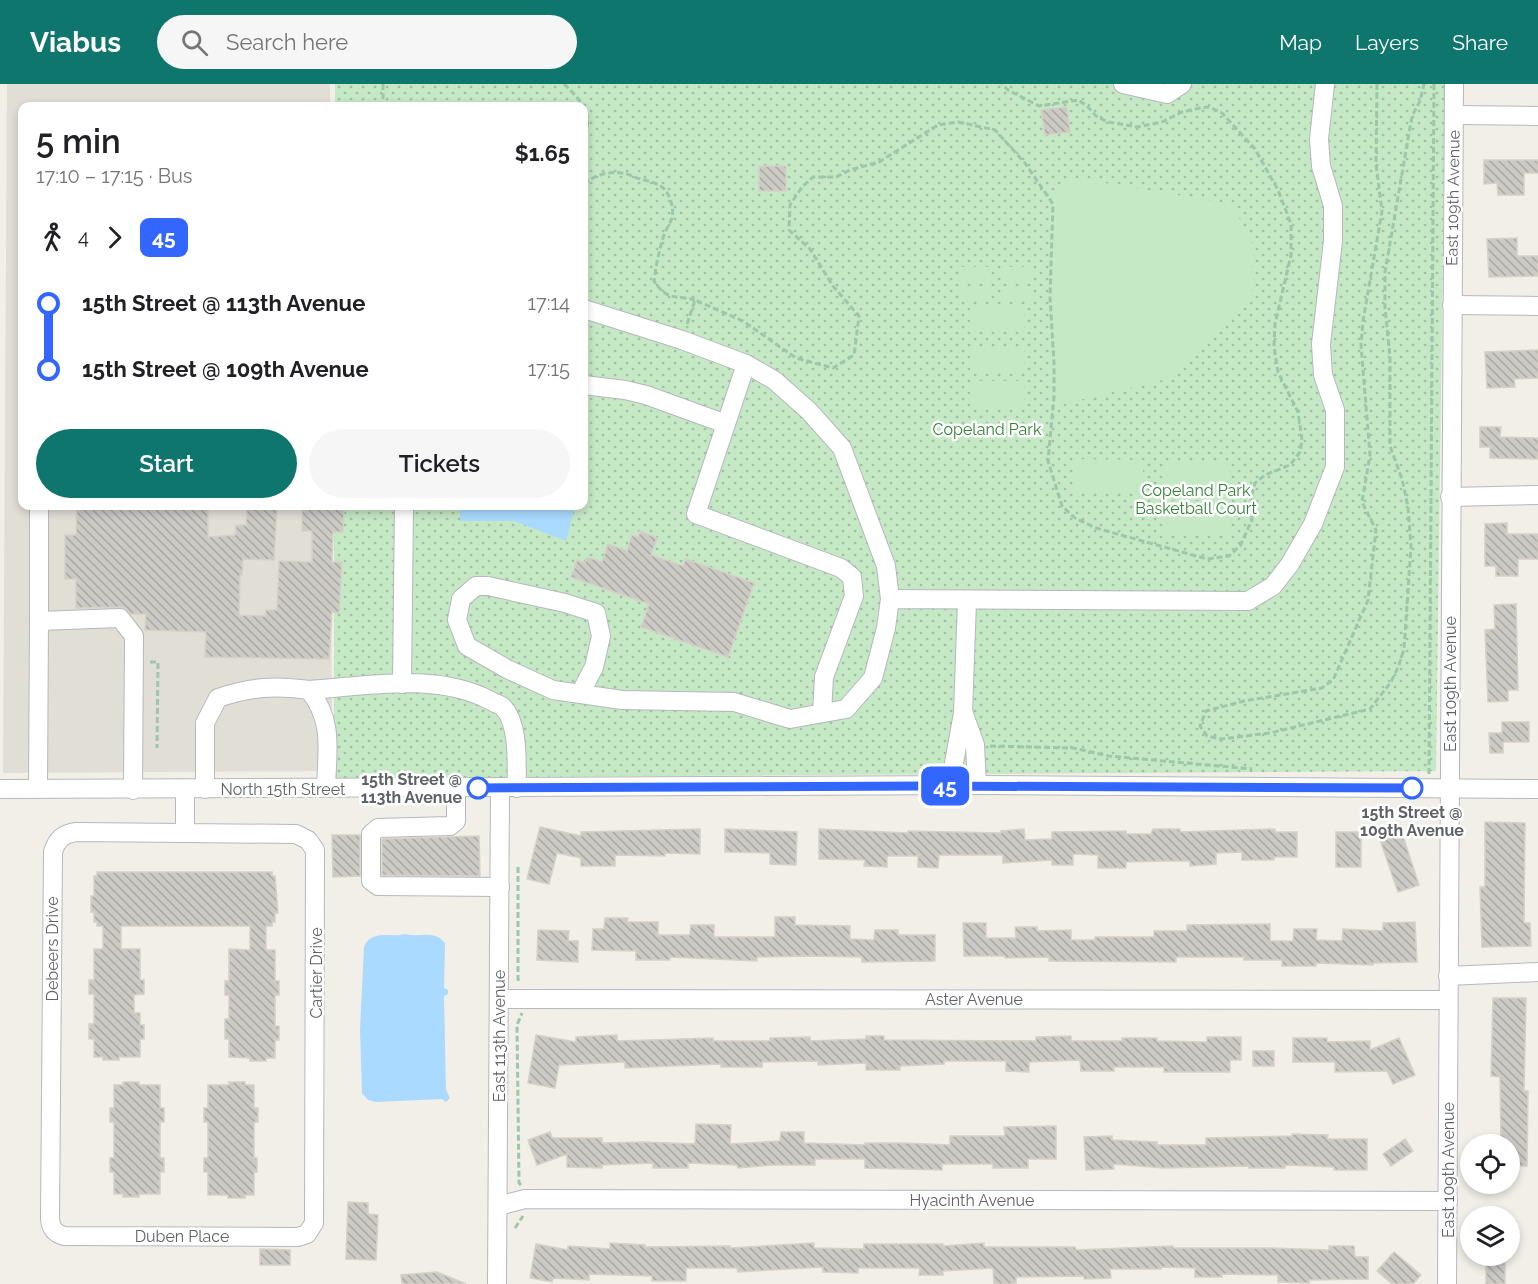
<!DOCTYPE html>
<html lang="en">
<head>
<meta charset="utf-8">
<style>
  :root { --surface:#fff; --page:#f6f6f6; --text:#202124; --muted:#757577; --accent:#0f766e }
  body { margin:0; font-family:Raleway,sans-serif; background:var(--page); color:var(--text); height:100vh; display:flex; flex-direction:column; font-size:22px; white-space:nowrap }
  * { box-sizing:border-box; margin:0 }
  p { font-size:20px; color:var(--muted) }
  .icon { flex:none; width:33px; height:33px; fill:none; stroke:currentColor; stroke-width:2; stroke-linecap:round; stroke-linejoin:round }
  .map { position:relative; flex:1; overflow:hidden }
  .drawer { position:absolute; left:18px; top:18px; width:570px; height:408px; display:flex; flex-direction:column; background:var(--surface); border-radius:12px; box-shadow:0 3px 9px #0003 }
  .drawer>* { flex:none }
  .badge { padding:0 12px; border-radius:9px; font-size:21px; line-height:39px }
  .fabs { position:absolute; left:1460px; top:1050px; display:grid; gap:12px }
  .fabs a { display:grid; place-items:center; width:60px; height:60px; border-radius:50%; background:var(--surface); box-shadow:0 3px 9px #0003; font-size:30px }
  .map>.badge { position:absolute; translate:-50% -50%; box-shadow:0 0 0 3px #fff }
  .legs { display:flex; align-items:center; gap:9px; height:66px; padding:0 18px; font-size:20px }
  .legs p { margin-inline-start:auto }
  .summary { display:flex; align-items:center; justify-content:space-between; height:102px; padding:0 18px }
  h1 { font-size:33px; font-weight:600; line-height:45px }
  .action { display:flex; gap:12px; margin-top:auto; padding:12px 18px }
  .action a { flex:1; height:69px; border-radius:36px; background:var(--accent); color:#fff; font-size:24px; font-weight:600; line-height:69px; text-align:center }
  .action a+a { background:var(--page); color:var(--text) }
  ul { padding:0 18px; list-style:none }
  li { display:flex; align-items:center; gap:21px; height:66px; font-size:22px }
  li i { display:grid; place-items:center; width:9px; height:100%; margin:0 8px; background:currentColor }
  li i::after { content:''; width:15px; height:15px; margin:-8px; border:4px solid; border-radius:50%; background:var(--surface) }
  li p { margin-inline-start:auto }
  li:first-child i { background:linear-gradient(#0000 50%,currentColor 0) }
  li:last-child i { background:linear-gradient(currentColor 50%,#0000 0) }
  header { display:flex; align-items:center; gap:36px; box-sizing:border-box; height:84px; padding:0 30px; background:var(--accent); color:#fff }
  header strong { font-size:28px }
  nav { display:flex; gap:33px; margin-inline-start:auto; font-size:21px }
  .search { width:420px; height:54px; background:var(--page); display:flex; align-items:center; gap:15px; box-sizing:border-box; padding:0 21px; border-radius:33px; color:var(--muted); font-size:22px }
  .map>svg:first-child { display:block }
  .education { fill:#e1ded6 }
  .grass { fill:url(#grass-dots) }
  .pitch { fill:#c5e8c5 }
  .water { fill:#aadaff }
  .building { fill:url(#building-back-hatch); stroke:#d6d1c6; stroke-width:1.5 }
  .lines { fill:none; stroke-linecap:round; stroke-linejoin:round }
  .minor-casing { stroke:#b5b8bc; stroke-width:20 }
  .path { stroke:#9cc7a9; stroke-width:3; stroke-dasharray:6 3; stroke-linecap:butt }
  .minor { stroke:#fff; stroke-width:18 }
  .line-1-casing { stroke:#fff; stroke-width:14 }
  .line-1 { stroke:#36f; stroke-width:9 }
  .stop-1-dot { fill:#fff; stroke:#36f; stroke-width:3 }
  .labels { text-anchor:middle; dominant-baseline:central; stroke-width:5; stroke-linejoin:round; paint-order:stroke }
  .street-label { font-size:16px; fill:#5f6368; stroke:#fff }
  .park-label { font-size:16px; fill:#348238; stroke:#fff }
  .stop-label { font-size:16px; font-weight:bold; fill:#5f6368; stroke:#fff; text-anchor:end }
</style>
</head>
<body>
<header>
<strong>Viabus</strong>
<div class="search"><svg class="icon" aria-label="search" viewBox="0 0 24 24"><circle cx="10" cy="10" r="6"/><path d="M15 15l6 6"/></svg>Search here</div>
<nav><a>Map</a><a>Layers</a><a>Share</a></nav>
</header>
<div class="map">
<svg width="1538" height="1200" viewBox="0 0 1538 1200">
  <defs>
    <pattern id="grass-dots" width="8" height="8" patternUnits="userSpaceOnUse" patternTransform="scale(1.5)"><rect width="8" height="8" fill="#c5e8c5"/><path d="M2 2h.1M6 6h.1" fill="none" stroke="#a3c0a4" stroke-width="1.8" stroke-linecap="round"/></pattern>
    <pattern id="building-back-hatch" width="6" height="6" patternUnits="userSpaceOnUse" patternTransform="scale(1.5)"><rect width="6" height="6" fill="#cccac5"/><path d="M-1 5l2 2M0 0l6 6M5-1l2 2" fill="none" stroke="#a9a8a4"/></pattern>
  </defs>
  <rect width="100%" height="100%" fill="#f1efe8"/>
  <polygon class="education" points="7,0 330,0 330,22 22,22 22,422 331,422 332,687 3,689"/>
  <polygon class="grass" points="335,0 1445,0 1436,687 334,694 334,422 584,422 584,22 335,22"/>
  <g class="pitch">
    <polygon points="1069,93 1232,120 1252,159 1252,217 1171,294 1050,323 1050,115"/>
    <rect x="960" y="183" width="31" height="14"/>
    <rect x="1002" y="183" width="31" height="14"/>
    <rect x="960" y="202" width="31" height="14"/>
    <rect x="1003" y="202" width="30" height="14"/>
    <rect x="970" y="222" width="54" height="25"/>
    <rect x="970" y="264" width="54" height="25"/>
    <polygon points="970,297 1024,297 1024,322 970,323"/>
    <polygon points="1075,375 1143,376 1143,409 1074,408"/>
    <rect x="1163" y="378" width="65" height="35"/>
    <rect x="1163" y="417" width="66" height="35"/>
  </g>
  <g class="water">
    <polygon points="460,422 575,422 566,457 514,437 460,437"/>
    <path d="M405,850c12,4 29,-5 40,9l-1,45 4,2v4l-4,2 2,94 4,8 -4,4 -4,-3 -66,3 -8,-2 -6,-7 -2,-63 4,-83c7,-18 28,-9 41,-13z"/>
  </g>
  <g class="building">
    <polygon points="1067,23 1070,48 1045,51 1041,26"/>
    <polygon points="1484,76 1538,76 1538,89 1524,89 1524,111 1498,111 1497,99 1484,100"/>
    <rect x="759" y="82" width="27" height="25"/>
    <polygon points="1517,154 1517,172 1538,172 1538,192 1489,193 1487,155"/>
    <polygon points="1538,266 1538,294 1514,295 1515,303 1487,304 1485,268"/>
    <polygon points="1480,343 1501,343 1500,353 1538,354 1538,375 1490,374 1490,363 1480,363"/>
    <polygon points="77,422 208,422 208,453 235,451 236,441 246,441 247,422 277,422 274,476 243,475 242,491 240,491 239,531 265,532 266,526 277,526 279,477 312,478 312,447 302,447 302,422 344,422 343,448 333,448 332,478 342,478 339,529 332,528 329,575 205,573 206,548 145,546 146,530 131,530 125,524 120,523 76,524 76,495 65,495 65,451 76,451"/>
    <polygon points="1507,439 1507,450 1538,450 1538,475 1518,475 1518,492 1496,492 1496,482 1485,482 1485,440"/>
    <polygon points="640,447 657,454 651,471 683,482 686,475 754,499 728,573 641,543 649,520 571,493 577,476 585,479 587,473 602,478 608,460 627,467 632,451 638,453"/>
    <polygon points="1516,520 1518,606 1508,606 1508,617 1488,618 1485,546 1495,545 1494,521"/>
    <polygon points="1502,638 1529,638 1529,658 1503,658 1503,669 1490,669 1489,649 1502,649"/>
    <polygon points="1485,738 1525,739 1524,839 1530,839 1531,862 1482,863 1480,803 1485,803"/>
    <polygon points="540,743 581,752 581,748 700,745 700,770 665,769 665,772 615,771 615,782 581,782 581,774 557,769 549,800 527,795"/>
    <polygon points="725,745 797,748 796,781 770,780 770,769 725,768"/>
    <polygon points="819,745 908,749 908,747 1001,749 1001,747 1024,745 1025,756 1052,755 1052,748 1126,747 1126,750 1151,750 1153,745 1180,745 1180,748 1275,745 1275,748 1297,748 1297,773 1274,773 1274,776 1242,776 1242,768 1216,769 1216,780 1190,782 1190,777 1165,777 1126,778 1126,784 1098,784 1098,771 1073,770 1073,781 1052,781 1052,776 1003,779 1003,771 939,771 938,784 918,783 918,772 887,772 887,783 864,782 865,776 819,775"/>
    <polygon points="1401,746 1419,801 1398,808 1379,753"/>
    <rect x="1336" y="748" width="25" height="35"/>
    <polygon points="332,751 360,751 360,792 333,793"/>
    <polygon points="479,752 480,792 382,791 382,755"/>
    <polygon points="97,788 272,788 272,792 275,792 278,829 275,829 275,838 272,838 272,842 266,842 266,866 275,866 275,897 279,897 279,911 275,911 275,942 279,942 279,956 275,956 275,974 266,974 266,977 250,977 250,974 229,973 229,955 225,955 225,935 229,935 229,911 225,911 225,897 229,897 229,865 250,866 250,842 121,842 121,865 140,865 140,896 144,896 144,910 134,911 134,929 140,929 140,941 144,941 144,955 140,955 140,973 119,973 119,976 103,976 103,973 94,973 94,955 89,955 89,940 94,940 94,910 89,910 89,896 94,896 94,865 103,865 103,842 97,842 97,838 94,838 94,828 91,828 91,812 94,812 94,792 97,792"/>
    <polygon points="775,833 795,833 795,841 850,842 850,855 874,856 875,846 898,846 898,851 935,851 935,877 862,878 862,873 805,872 757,873 757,877 670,873 670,876 636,876 636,867 592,866 593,845 604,845 605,834 628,834 627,838 658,838 658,851 690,851 691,841 714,841 714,853 775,853"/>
    <polygon points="1415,838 1417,878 1373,879 1373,881 1316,879 1316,882 1282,882 1282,876 1244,876 1244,873 1176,873 1176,878 1049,877 1049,873 1005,874 1005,872 964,872 963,839 986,839 986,854 1016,854 1015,843 1037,843 1037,847 1071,846 1071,856 1095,856 1095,853 1154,853 1154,847 1187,847 1187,841 1270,840 1270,857 1293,857 1294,845 1317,845 1316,856 1342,857 1343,845 1383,847 1383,839"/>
    <polygon points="538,846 569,847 568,857 578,857 578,878 537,876"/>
    <polygon points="1493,914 1526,914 1524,1007 1528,1007 1527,1082 1509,1082 1509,1060 1501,1060 1500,993 1491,992"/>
    <polygon points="536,951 576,958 576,953 617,951 617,957 713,954 713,957 770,957 770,954 810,953 810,957 866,955 866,952 884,952 884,956 1036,957 1036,953 1071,952 1071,957 1122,957 1122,954 1157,954 1157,957 1207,958 1207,953 1241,953 1241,976 1230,976 1230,988 1164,988 1164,983 1114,983 1114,987 1081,987 1080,976 1029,978 1029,988 1006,987 1006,977 944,977 944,980 900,982 900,986 866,986 866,979 818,981 818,977 762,978 762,983 721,983 721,980 625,984 625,978 559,981 555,1004 528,999"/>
    <polygon points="1293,954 1327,954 1327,958 1370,957 1370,966 1399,954 1415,991 1393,1000 1387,987 1335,988 1335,978 1293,978"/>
    <rect x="1253" y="967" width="21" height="15"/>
    <polygon points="123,998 139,998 139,1001 160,1001 160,1024 164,1024 164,1038 160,1038 160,1074 164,1074 164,1088 160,1088 160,1110 139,1110 139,1113 123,1113 123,1110 114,1110 114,1088 110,1088 110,1074 114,1074 114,1038 110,1038 110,1024 114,1024 114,1001 123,1001"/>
    <polygon points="229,998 245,998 245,1001 254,1001 254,1024 258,1024 258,1038 254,1038 254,1074 257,1074 257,1088 254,1088 254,1111 245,1111 245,1114 228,1114 228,1111 208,1111 208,1088 204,1088 204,1074 208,1074 208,1038 204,1038 204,1024 208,1024 208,1001 229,1001"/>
    <polygon points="696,1040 731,1041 730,1060 780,1057 781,1048 804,1048 804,1059 865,1061 865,1059 904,1059 950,1061 950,1052 1005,1052 1004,1043 1056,1042 1056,1075 1028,1075 1028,1084 993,1084 993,1080 942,1080 942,1086 865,1084 865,1075 815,1075 815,1081 772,1081 738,1084 737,1081 688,1079 688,1084 653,1084 653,1079 602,1081 602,1084 567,1083 567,1070 537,1081 528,1056 550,1048 552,1054 602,1054 602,1059 644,1058 695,1060"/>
    <polygon points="1292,1050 1328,1051 1327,1055 1367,1055 1367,1086 1334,1086 1334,1083 1285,1081 1285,1084 1249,1084 1249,1082 1164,1084 1113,1080 1114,1085 1086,1086 1084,1053 1112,1052 1112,1056 1157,1058 1157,1061 1206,1061 1206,1054 1292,1052"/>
    <polygon points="1405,1055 1413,1067 1391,1082 1383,1070"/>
    <polygon points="348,1118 368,1119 368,1130 378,1131 376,1176 346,1175"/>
    <polygon points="610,1159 645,1161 645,1163 730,1162 730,1164 814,1159 814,1164 864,1165 864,1160 943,1160 943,1162 984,1159 984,1163 1075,1163 1076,1166 1173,1162 1173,1164 1271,1164 1329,1166 1329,1162 1354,1162 1355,1173 1368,1173 1368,1195 1309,1196 1309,1199 1278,1198 1278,1191 1222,1190 1222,1193 1195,1193 1195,1184 1161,1183 1161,1185 1110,1185 1111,1194 1084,1195 1084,1192 1016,1193 1016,1200 994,1200 993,1184 943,1187 943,1191 919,1191 920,1184 858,1184 858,1189 823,1188 823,1183 738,1188 737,1184 686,1184 686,1197 652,1197 652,1192 589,1190 589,1196 553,1194 552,1198 530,1194 536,1160 568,1166 568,1162 610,1165"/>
    <polygon points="260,1165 290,1166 290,1181 260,1181"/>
    <polygon points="1394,1168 1421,1191 1413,1200 1392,1200 1377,1187"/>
    <rect x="1486" y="1179" width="19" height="21"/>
    <polygon points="437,1188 466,1200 402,1200 401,1191"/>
  </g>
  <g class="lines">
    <g class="minor-casing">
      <g id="minor">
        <polyline points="1123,0 1167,10 1182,0"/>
        <polyline points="1454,31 1538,32"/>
        <polyline points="1452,221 1538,222"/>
        <polyline points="584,225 682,256 746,280 774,296 809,327 842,364 886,482 890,515"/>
        <polyline points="746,280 696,430 841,484 852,493 854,512 824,593 822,629"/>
        <polyline points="584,301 625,306 646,311 726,340"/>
        <polyline points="1450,413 1538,411"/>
        <polyline points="39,537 39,422"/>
        <polyline points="402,600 404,422"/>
        <path d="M309,606c58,-4 128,-18 182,11 3,2 10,4 12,6 17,18 13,59 14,81"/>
        <polyline points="580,610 594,583 601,552 596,529 565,519 488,502 476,502 461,515 457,536 467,562 507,585 553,606 622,616 734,618 790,635 846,625 873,594 886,544 890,515 1248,517 1273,502 1290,480 1313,440 1335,383 1335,326 1323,291 1321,260 1333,157 1333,122 1321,82 1319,55 1325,0"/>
        <polyline points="964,630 975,661 977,701"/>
        <polyline points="950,701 963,629 967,517"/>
        <polyline points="456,704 456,737 450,742 378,744 371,750 371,797 378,802 500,803"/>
        <polyline points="0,705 977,701 1538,705"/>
        <polyline points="38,705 39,537 120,534 134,552 133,706"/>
        <path d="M205,705v-66l13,-25c33,-11 56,-13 91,-8 25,31 18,61 17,98"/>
        <path d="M185,749l111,1 12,6 7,10 -1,373 -7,11 -9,3 -234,-1c-9,-3 -13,-7 -14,-17l3,-367c4,-13 10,-18 23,-20l109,1v-44"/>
        <polyline points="1448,892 1538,888"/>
        <polyline points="499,915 1448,916"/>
        <polyline points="498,1122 525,1115 1448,1117"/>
        <polyline points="497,1200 500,704"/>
        <polyline points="1447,1200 1454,0"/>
      </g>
    </g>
    <g class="path">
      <polyline points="383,0 383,22"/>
      <path d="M564,0c15,15 31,29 20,52"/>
      <polyline points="1377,0 1376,80 1382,127 1363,237 1361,261 1370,371 1362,418 1376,446 1368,516 1333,596 1322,604 1244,617 1206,627 1200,642 1207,652 1221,655 1270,649 1370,625 1391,598 1399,581 1404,565 1411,463 1408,423 1402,395 1390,362 1390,273 1385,224 1385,188 1412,32 1420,17 1424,0"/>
      <path d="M584,100c12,-11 33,-15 48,-8 10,5 27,5 34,15 5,7 8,19 6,27 -2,6 -6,11 -8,17 -5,15 -8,31 -10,46 13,20 21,14 41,19"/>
      <polyline points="687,240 695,216 743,237 796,274 833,284 854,271 859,232 833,202 810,165 789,146 790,121 802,103 813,93 836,93 850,86 879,78 938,41 958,38 995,46 1025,79 1053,120 1050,213 1054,279 1054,312 1048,377 1062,422 1075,434 1096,444 1207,475 1229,472 1240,462 1252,436 1251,414 1255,399 1265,391 1290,381 1300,368 1302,356 1298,328 1278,288 1274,263 1275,240 1291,171 1291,140 1278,106 1255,65 1222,29 1209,23 1200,24 1182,28 1162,38 1138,43 1108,38 1096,32 1087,22 1078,16 1039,22 1008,6 1002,0"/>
      <polyline points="150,578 158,578 157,664"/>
      <polyline points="990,662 1073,664 1109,672 1252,685"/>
      <polyline points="1429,690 1434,0"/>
      <polyline points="518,783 518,895 520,899"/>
      <polyline points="521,1101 519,1099 517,941 522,929"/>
      <polyline points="515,1144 523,1132"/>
    </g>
    <use href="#minor" class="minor"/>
  </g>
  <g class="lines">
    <g class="line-1-casing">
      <polyline id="line-1" points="478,704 927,702 1412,704"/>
    </g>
    <use href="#line-1" class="line-1"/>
  </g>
  <g class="stop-1-dot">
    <circle cx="478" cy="704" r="10"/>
    <circle cx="1412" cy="704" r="10"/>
  </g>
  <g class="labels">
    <g class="street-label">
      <text transform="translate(1453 114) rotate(-89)">East 109th Avenue</text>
      <text transform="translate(1450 600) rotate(-90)">East 109th Avenue</text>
      <text x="283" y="705">North 15th Street</text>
      <text transform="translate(52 865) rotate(-90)">Debeers Drive</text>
      <text transform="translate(316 889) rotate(-90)">Cartier Drive</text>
      <text x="974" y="915">Aster Avenue</text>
      <text transform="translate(499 952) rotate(-90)">East 113th Avenue</text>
      <text transform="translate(1448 1086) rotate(-90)">East 109th Avenue</text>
      <text x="972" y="1116">Hyacinth Avenue</text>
      <text x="182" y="1152">Duben Place</text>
    </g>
    <g class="park-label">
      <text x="987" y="345">Copeland Park</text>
      <text x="1196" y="406">Copeland Park<tspan x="1196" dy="18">Basketball Court</tspan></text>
    </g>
    <g class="stop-label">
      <text x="462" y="695">15th Street @<tspan x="462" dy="18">113th Avenue</tspan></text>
      <text x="1412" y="728" text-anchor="middle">15th Street @<tspan x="1412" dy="18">109th Avenue</tspan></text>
    </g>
  </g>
</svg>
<div class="fabs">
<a><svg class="icon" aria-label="locate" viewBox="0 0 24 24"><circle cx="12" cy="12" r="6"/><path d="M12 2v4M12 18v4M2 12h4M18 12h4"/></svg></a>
<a><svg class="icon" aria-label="layers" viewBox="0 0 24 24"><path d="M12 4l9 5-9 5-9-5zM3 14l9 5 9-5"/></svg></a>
</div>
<b class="badge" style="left:945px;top:702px;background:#36f;color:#fff">45</b>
<section class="drawer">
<div class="summary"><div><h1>5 min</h1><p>17:10 – 17:15 · Bus</p></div><b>$1.65</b></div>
<div class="legs"><svg class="icon" aria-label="walk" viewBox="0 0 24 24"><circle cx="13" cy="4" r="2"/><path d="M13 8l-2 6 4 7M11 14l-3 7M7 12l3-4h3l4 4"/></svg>4<svg class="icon" aria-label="forward" viewBox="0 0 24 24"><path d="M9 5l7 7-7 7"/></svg><b class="badge" style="background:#36f;color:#fff">45</b></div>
<ul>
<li><i style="color:#36f"></i><b>15th Street @ 113th Avenue</b><p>17:14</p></li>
<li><i style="color:#36f"></i><b>15th Street @ 109th Avenue</b><p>17:15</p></li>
</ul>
<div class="action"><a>Start</a><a>Tickets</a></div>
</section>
</div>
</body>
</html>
